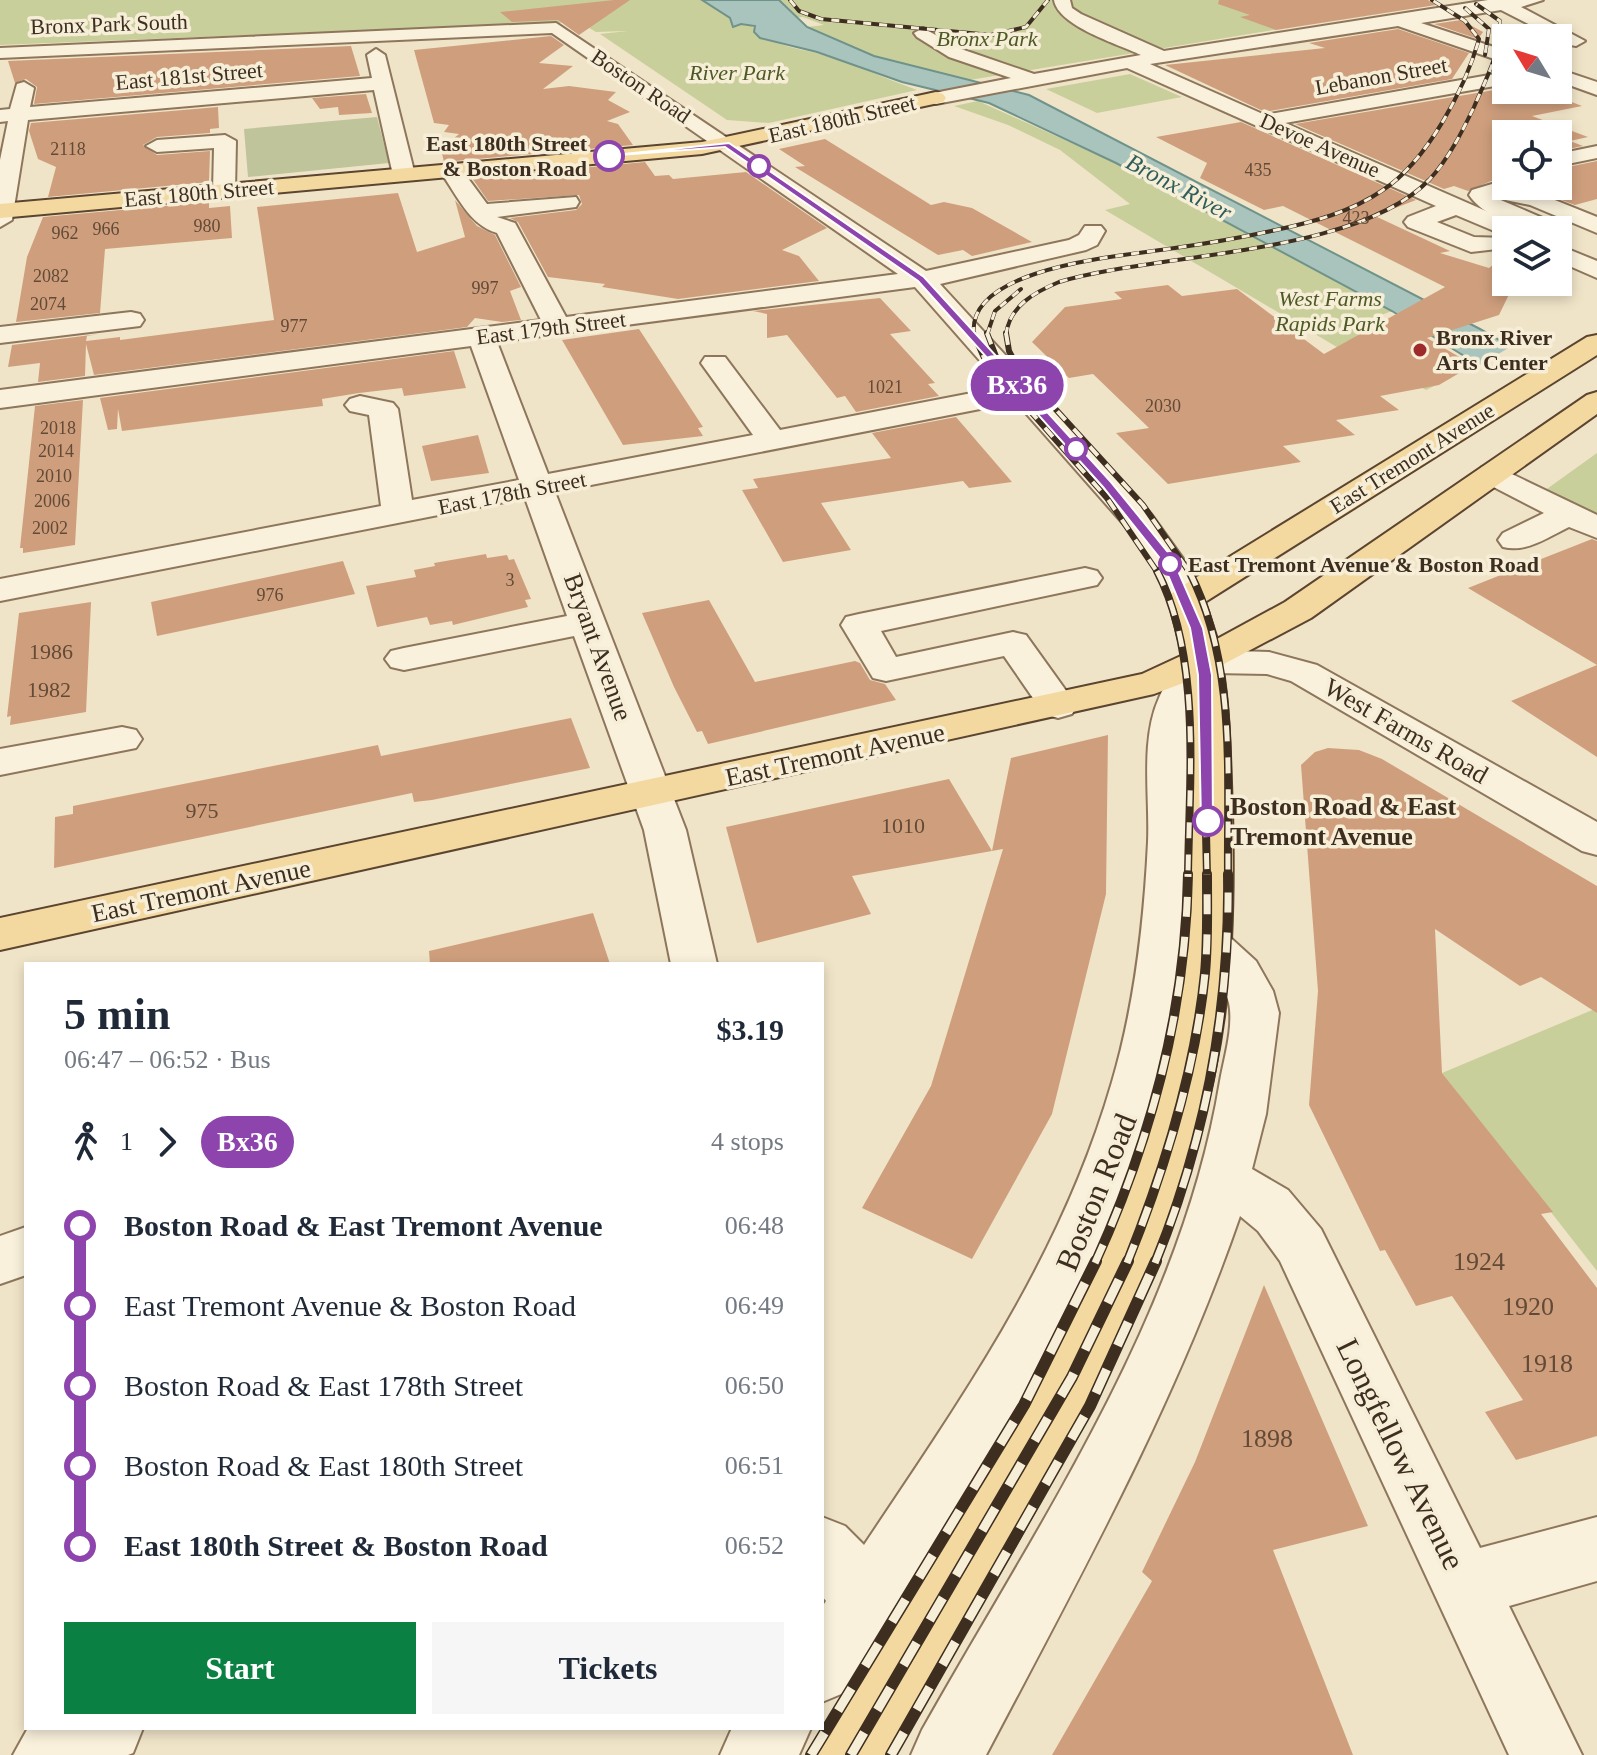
<!DOCTYPE html>
<html lang="en">
<head>
<meta charset="utf-8">
<style>
  :root { --surface:#fff; --page:#f6f6f7; --text:#1f2937; --muted:#747a83; --accent:#0b8043 }
  body { margin:0; font-family:Georgia,serif; background:var(--page); color:var(--text); height:100vh; display:flex; flex-direction:column; font-size:30px; white-space:nowrap }
  * { box-sizing:border-box; margin:0 }
  p { font-size:26px; color:var(--muted) }
  .icon { flex:none; width:44px; height:44px; fill:none; stroke:currentColor; stroke-width:2; stroke-linecap:round; stroke-linejoin:round }
  .map { position:relative; flex:1; overflow:hidden }
  .side { position:absolute; left:24px; top:962px; width:800px; height:768px; display:flex; flex-direction:column; background:var(--surface); border-radius:0px; box-shadow:0 4px 12px #0003 }
  .side>* { flex:none }
  .badge { padding:0 16px; border-radius:26px; font-size:28px; line-height:52px }
  .needle { width:52px; rotate:308deg }
  .controls { position:absolute; left:1492px; top:24px; display:grid; gap:16px }
  .controls a { display:grid; place-items:center; width:80px; height:80px; border-radius:0px; background:var(--surface); box-shadow:0 4px 12px #0003; font-size:40px }
  .map>.badge { position:absolute; translate:-50% -50%; box-shadow:0 0 0 4px #fff }
  .legs { display:flex; align-items:center; gap:12px; height:88px; padding:0 40px; font-size:26px }
  .legs p { margin-inline-start:auto }
  .overview { display:flex; align-items:center; justify-content:space-between; height:136px; padding:0 40px }
  h1 { font-size:44px; font-weight:700; line-height:60px }
  .primary-button { display:flex; gap:16px; margin-top:auto; padding:16px 40px }
  .primary-button a { flex:1; height:92px; border-radius:0px; background:var(--accent); color:#fff; font-size:32px; font-weight:700; line-height:92px; text-align:center }
  .primary-button a+a { background:var(--page); color:var(--text) }
  ul { padding:0 40px; list-style:none }
  li { display:flex; align-items:center; gap:28px; height:80px; font-size:30px }
  li i { display:grid; place-items:center; width:12px; height:100%; margin:0 10px; background:currentColor }
  li i::after { content:''; width:20px; height:20px; margin:-10px; border:6px solid; border-radius:50%; background:var(--surface) }
  li p { margin-inline-start:auto }
  li:first-child i { background:linear-gradient(#0000 50%,currentColor 0) }
  li:last-child i { background:linear-gradient(currentColor 50%,#0000 0) }
  .map>svg:first-child { display:block }
  .green { fill:#c9cf9b }
  .cemetery { fill:#bfc49a }
  .water { fill:#a9c4bc; stroke:#6f938a; stroke-width:2 }
  .pier { fill:#f0e4c8 }
  .building { fill:#cf9f7d }
  .lines { fill:none; stroke-linecap:round; stroke-linejoin:round }
  .minor-casing { stroke:#8d765c; stroke-width:4 }
  .major-casing { stroke:#5b4430; stroke-width:4 }
  .minor { fill:#faf1dc; fill-rule:evenodd }
  .major { fill:#f3d9a0; fill-rule:evenodd }
  .rail-far4-casing { stroke:#3d2e20; stroke-width:4 }
  .rail-far3-casing { stroke:#3d2e20; stroke-width:6 }
  .rail-far2-casing { stroke:#3d2e20; stroke-width:8 }
  .rail-far1-casing { stroke:#3d2e20; stroke-width:10 }
  .rail-casing { stroke:#3d2e20; stroke-width:12 }
  .rail-far4 { stroke:#f7eed8; stroke-width:3; stroke-dasharray:8; stroke-linecap:butt }
  .rail-far3 { stroke:#f7eed8; stroke-width:4; stroke-dasharray:12; stroke-linecap:butt }
  .rail-far2 { stroke:#f7eed8; stroke-width:5; stroke-dasharray:16; stroke-linecap:butt }
  .rail-far1 { stroke:#f7eed8; stroke-width:7; stroke-dasharray:20; stroke-linecap:butt }
  .rail { stroke:#f7eed8; stroke-width:9; stroke-dasharray:26; stroke-linecap:butt }
  .line-1 { fill:#8e44ad; stroke:#fff; stroke-width:2 }
  .stop-1-dot { fill:#fff; stroke:#8e44ad; stroke-width:4 }
  .poi-dot { fill:#9e2a2b; stroke:#f7eed8; stroke-width:3 }
  .labels { text-anchor:middle; dominant-baseline:central; stroke-width:7; stroke-linejoin:round; paint-order:stroke }
  .far-number-label { font-size:18px; fill:#624a37 }
  .far-street-label { font-size:22px; fill:#3d2e20; stroke:#f7eed8 }
  .far-park-label { font-size:22px; font-style:italic; fill:#4d5a26; stroke:#f7eed8 }
  .far-stop-label { font-size:22px; font-weight:bold; fill:#3d2e20; stroke:#f7eed8; text-anchor:end }
  .far-poi-label { font-size:22px; font-weight:bold; fill:#3d2e20; stroke:#f7eed8; text-anchor:start }
  .number-label { font-size:22px; fill:#624a37 }
  .far-water-label { font-size:24px; font-style:italic; fill:#2f5d5a; stroke:#f7eed8 }
  .street-label { font-size:26px; fill:#3d2e20; stroke:#f7eed8 }
  .stop-label { font-size:26px; font-weight:bold; fill:#3d2e20; stroke:#f7eed8; text-anchor:start }
  .near-number-label { font-size:26px; fill:#624a37 }
  .near-street-label { font-size:32px; fill:#3d2e20; stroke:#f7eed8 }
</style>
</head>
<body>
<div class="map">
<svg width="1597" height="1755" viewBox="0 0 1597 1755">
  <rect width="100%" height="100%" fill="#f0e4c8"/>
  <g class="green">
    <path d="M0,0h1341l5,18 -382,63 -90,-25 -67,-29 17,-2 -21,-8 -54,6c19,21 41,24 67,30 34,9 68,25 101,37l-148,33 -42,-3 -127,-86 27,-3 -31,1 -17,-10 -579,23z"/>
    <polygon points="1130,74 1182,97 1097,113 1046,89"/>
    <polygon points="978,101 1116,163 1392,311 1355,325 1361,334 1451,378 1426,390 1369,360 1347,353 1105,210 1130,204 1060,150 1008,125 954,106"/>
    <polygon points="1597,453 1597,519 1544,491"/>
    <polygon points="1597,1008 1597,1271 1442,1073"/>
  </g>
  <polygon class="cemetery" points="377,117 389,163 248,177 244,129"/>
  <polygon class="water" points="702,0 779,0 807,27 874,56 1029,95 1480,329 1597,396 1597,439 1392,311 1116,163 989,103 902,82 817,52 760,38 754,32 755,26 741,24 733,27 730,18"/>
  <polygon class="pier" points="1515,344 1597,391 1597,443 1475,368"/>
  <g class="building">
    <polygon points="614,0 630,0 579,35 558,20 512,22 500,12"/>
    <polygon points="1219,0 1428,0 1436,5 1276,30 1240,17 1250,15 1218,4"/>
    <polygon points="1461,20 1483,32 1478,39 1434,24"/>
    <polygon points="1398,29 1469,53 1452,79 1265,112 1165,65 1325,48 1309,43"/>
    <polygon points="551,36 564,45 539,63 573,66 543,89 569,86 616,92 608,100 630,112 607,121 618,124 633,145 444,162 441,149 459,134 444,132 449,125 434,123 414,50"/>
    <polygon points="351,46 360,76 34,104 37,87 26,79 15,83 8,61"/>
    <polygon points="1506,88 1541,90 1582,106 1532,116 1588,137 1570,141 1583,146 1558,151 1558,134 1506,134 1506,183 1491,181 1468,191 1454,186 1444,189 1295,124"/>
    <polygon points="366,94 372,113 339,115 338,107 320,109 312,98"/>
    <polygon points="218,107 219,128 210,129 210,133 157,137 143,145 157,155 210,151 209,182 48,197 56,167 38,159 29,131 31,123"/>
    <polygon points="1241,122 1416,200 1375,216 1450,251 1440,253 1489,268 1506,255 1506,282 1515,282 1499,315 1427,338 1473,365 1439,385 1380,396 1399,410 1336,420 1355,435 1283,446 1301,462 1168,484 1116,433 1149,428 1093,374 1069,378 1032,342 1065,307 1122,299 1114,292 1168,285 1182,296 1237,289 1324,354 1445,287 1283,206 1264,210 1200,178 1207,163 1156,137"/>
    <polygon points="825,139 931,205 944,202 972,208 1032,242 972,256 963,250 938,255 795,167 805,166 779,149"/>
    <polygon points="1597,161 1597,199 1575,205 1524,186 1558,186 1558,169"/>
    <polygon points="645,162 655,176 669,175 673,179 746,172 827,228 782,250 799,256 819,281 678,299 602,287 605,284 548,277 518,222 510,218 576,210 582,204 579,195 488,201 472,178"/>
    <polygon points="398,193 417,252 465,237 455,200 477,226 495,235 521,287 510,291 521,320 502,322 475,318 467,327 94,375 86,344 85,376 38,382 40,363 8,367 12,345 99,334 87,336 86,341 120,337 120,340 274,320 257,207"/>
    <polygon points="209,202 209,208 230,206 232,238 105,249 100,313 16,322 27,257 43,217"/>
    <polygon points="880,298 911,331 890,334 935,383 928,384 939,396 856,412 845,396 837,398 787,335 767,338 767,314 753,311"/>
    <polygon points="639,329 703,427 698,428 703,436 623,445 562,340"/>
    <polygon points="454,351 466,388 404,396 402,388 359,393 322,399 323,406 122,431 118,409 117,429 108,430 100,398"/>
    <polygon points="83,400 75,545 23,553 23,548 20,548 35,406"/>
    <polygon points="956,417 1012,482 969,488 963,481 821,503 851,550 783,562 742,490 758,488 753,479 891,458 872,433"/>
    <polygon points="478,435 489,473 431,481 422,446"/>
    <polygon points="1592,539 1597,541 1597,757 1511,701 1597,665 1468,588"/>
    <polygon points="486,554 487,558 507,555 509,560 514,559 531,599 525,600 528,607 453,625 452,621 430,625 427,617 377,627 366,586 416,577 414,570 435,566 434,563"/>
    <polygon points="343,561 355,594 157,636 151,602"/>
    <polygon points="709,600 755,682 855,661 860,663 870,680 885,684 896,700 708,744 702,731 697,732 674,687 642,613"/>
    <polygon points="91,602 86,712 10,725 11,716 7,717 19,613"/>
    <polygon points="571,718 590,768 432,800 414,802 412,793 54,868 55,817 73,814 73,806 378,745 381,756"/>
    <polygon points="1108,735 1106,894 1052,1114 972,1259 862,1208 931,1086 1003,849 852,876 871,914 757,943 726,827 949,779 992,851 1011,758"/>
    <polygon points="1328,748 1359,750 1382,759 1597,886 1597,1013 1541,977 1520,986 1435,929 1442,1073 1553,1212 1541,1214 1597,1288 1597,1436 1516,1460 1485,1412 1523,1400 1452,1296 1416,1306 1385,1250 1380,1251 1309,1105 1318,991 1301,765 1315,752"/>
    <polygon points="593,913 610,964 430,964 429,951"/>
    <polygon points="1264,1285 1368,1526 1273,1550 1353,1755 1052,1755 1152,1581 1142,1572 1195,1462"/>
  </g>
  <g class="lines">
    <g class="minor-casing">
      <g id="minor">
        <path d="M1054,0h16l2,8 9,6 83,37 324,-51h55l-22,7 64,34 -9,5 -6,-1 -69,-35 -80,13 85,28v12l-108,-37 -248,38 115,51 241,-43v12l-221,39 233,102 4,5h-16v6l-50,-21 -19,7 37,15 32,1v10l-35,4 -63,-25 -4,-5 4,-5 28,-11 -309,-138 -191,36 -7,-2 -3,-4 3,-4 82,-16 -62,-21 -32,-20 -3,-4 9,-5 38,21 73,25 107,-19c-23,-11 -83,-29 -87,-55z"/>
        <path d="M556,23l370,248 143,-31 10,-5 6,-9h16l4,5 -8,14 -11,5 -146,34 211,230 33,46 20,38 -6,7 -12,4 -12,-4 -24,-45 -23,-32 -111,-126 -461,90 131,338 31,134h-46l-27,-134 -70,-194 -170,34 -13,-3 -6,-8 6,-8 13,-3 163,-32 -42,-118 -525,103v-22l381,-73 -12,-91 -19,-4 -5,-6 5,-6 10,-3 33,7 5,6 14,91 107,-20 -48,-134 -471,62v-18l541,-70 -44,-87c-28,-8 -40,-38 -57,-62l3,-5h16l28,38 89,-7 3,5 -3,5 -79,10 18,6 51,94 332,-43 -346,-241 -552,25v-10zM915,287l88,100 -223,43 -55,-73h-20l-4,6 52,72 -205,39 -51,-132z"/>
        <polygon points="376,49 385,55 415,175 412,180 396,180 393,175 374,90 28,120 12,220 0,227 0,160 8,121 0,122 0,110 10,109 17,84 24,82 34,88 30,107 372,78 367,55"/>
        <polygon points="1558,69 1597,82 1597,95 1558,81"/>
        <polygon points="225,135 236,141 235,191 224,198 213,191 214,148 157,152 146,146 157,140"/>
        <polygon points="1597,146 1597,158 1558,166 1558,154"/>
        <path d="M1492,184l38,6 67,27v16l-67,-28 -34,-7 63,27 4,5 -4,5 -1,-5c-30,0 -71,-9 -89,-35l3,-5z"/>
        <polygon points="1558,245 1597,261 1597,278 1558,261"/>
        <polygon points="131,312 140,314 144,320 140,326 0,343 0,327"/>
        <path d="M1493,465l104,50v23l-28,-11c-21,10 -42,26 -66,20l-5,-7 5,-7 41,-20 -62,-32 -5,-7 5,-7z"/>
        <polygon points="1085,568 1097,571 1102,578 1097,585 881,631 896,657 1013,632 1026,635 1077,706 1072,714 1058,718 1044,714 1004,656 886,681 873,678 841,625 846,617 859,614"/>
        <path d="M1203,650l66,2 48,13 280,157v33l-15,-4 -291,-170 -24,-7 -53,-1 -17,24 -7,32 -4,210 5,-8 16,-4 16,4 33,30 17,30 6,22 -13,101 -14,55 36,21 33,39 159,319 117,-31v64l-88,25 73,149h-73l-229,-494 -22,-30 -18,-15c-65,189 -161,362 -254,539h-75l11,-25c115,-205 259,-412 298,-649 4,-23 14,-54 9,-78 -6,-27 -30,-35 -43,-56 -1,30 -9,60 -15,90 -38,203 -150,375 -258,548l35,24 10,24 -10,24 -24,10 -24,-10 -22,-16 -32,51 -24,10v-95l4,-6 -4,-5v-79l23,9 19,19c100,-150 197,-287 248,-463 23,-78 32,-159 36,-240 2,-45 -8,-102 11,-144 6,-16 21,-31 31,-45z"/>
        <polygon points="122,727 136,730 142,739 136,748 0,775 0,749"/>
        <polygon points="26,1227 26,1275 0,1284 0,1236"/>
        <polygon points="28,1728 143,1728 133,1753 128,1755 13,1755"/>
        <polygon points="732,1728 811,1728 799,1755 720,1755"/>
      </g>
    </g>
    <g class="major-casing">
      <g id="major">
        <polygon points="936,92 943,94 946,98 943,102 702,154 0,218 0,204 702,142"/>
        <path d="M1597,335v20l-392,247 12,37 68,-37 302,-207 10,-3v22l-286,204 -89,47c8,47 8,97 10,145 2,86 1,174 -17,259 -50,244 -199,473 -323,686h-76l11,-25c42,-69 83,-138 125,-206 88,-144 177,-291 214,-457 28,-127 26,-256 20,-385l-32,12 -1154,256v-32l1142,-244 41,-19 -15,-57 6,-7 413,-254z"/>
      </g>
    </g>
    <use href="#minor" class="minor"/>
    <use href="#major" class="major"/>
    <g class="rail-far4-casing">
      <g id="rail-far4">
        <polyline points="790,0 799,11 821,19 991,35 1026,27 1048,0"/>
        <polyline points="1465,8 1489,29 1485,55"/>
        <path d="M974,335c-9,-68 149,-79 194,-86 36,-5 72,-11 108,-19 37,-8 75,-18 107,-40 44,-29 82,-101 96,-151l-14,-18 -33,-21"/>
        <polyline points="987,335 995,311 1021,289"/>
        <path d="M1006,335c3,-29 29,-43 53,-53 101,-30 298,-26 371,-103 19,-21 32,-47 44,-72 12,-28 27,-55 26,-86l-24,-17"/>
      </g>
    </g>
    <g class="rail-far3-casing">
      <g id="rail-far3">
        <polyline points="973,333 985,360 1107,498 1158,573"/>
        <polyline points="987,333 997,359"/>
        <polyline points="1006,333 1009,351 1018,368 1143,505 1190,573"/>
        <polyline points="1111,488 1142,526 1172,573"/>
      </g>
    </g>
    <g class="rail-far2-casing">
      <g id="rail-far2">
        <path d="M1157,571c45,86 32,210 31,305"/>
        <polyline points="1171,571 1189,609 1202,656 1207,876"/>
        <path d="M1189,571c48,93 38,204 39,305"/>
      </g>
    </g>
    <g class="rail-far1-casing">
      <g id="rail-far1">
        <path d="M1095,1263c56,-123 91,-252 93,-389"/>
        <path d="M1127,1263c37,-92 68,-190 78,-290 3,-32 2,-66 2,-99"/>
        <path d="M1155,1263c51,-125 75,-254 73,-389"/>
      </g>
    </g>
    <g class="rail-casing">
      <g id="rail">
        <polyline points="811,1755 1024,1405 1096,1261"/>
        <polyline points="851,1755 1072,1377 1128,1261"/>
        <polyline points="891,1755 1090,1406 1156,1261"/>
      </g>
    </g>
    <use href="#rail-far4" class="rail-far4"/>
    <use href="#rail-far3" class="rail-far3"/>
    <use href="#rail-far2" class="rail-far2"/>
    <use href="#rail-far1" class="rail-far1"/>
    <use href="#rail" class="rail"/>
  </g>
  <polygon class="line-1" points="729,143 924,277 1111,482 1172,557 1203,628 1212,675 1213,824 1201,821 1198,675 1190,628 1162,561 1103,487 918,281 725,147 605,156"/>
  <g class="stop-1-dot">
    <circle cx="609" cy="156" r="14"/>
    <circle cx="759" cy="166" r="10"/>
    <circle cx="1076" cy="449" r="10"/>
    <circle cx="1170" cy="564" r="10"/>
    <circle cx="1208" cy="821" r="14"/>
  </g>
  <circle class="poi-dot" cx="1420" cy="350" r="8"/>
  <g class="labels">
    <g class="far-number-label">
      <text x="68" y="149">2118</text>
      <text x="1258" y="170">435</text>
      <text x="1356" y="218">423</text>
      <text x="207" y="226">980</text>
      <text x="106" y="229">966</text>
      <text x="65" y="233">962</text>
      <text x="51" y="276">2082</text>
      <text x="485" y="288">997</text>
      <text x="48" y="304">2074</text>
      <text x="294" y="326">977</text>
      <text x="885" y="387">1021</text>
      <text x="1163" y="406">2030</text>
      <text x="58" y="428">2018</text>
      <text x="56" y="451">2014</text>
      <text x="54" y="476">2010</text>
      <text x="52" y="501">2006</text>
      <text x="50" y="528">2002</text>
      <text x="510" y="580">3</text>
      <text x="270" y="595">976</text>
    </g>
    <g class="far-street-label">
      <text transform="translate(109 24) rotate(-2)">Bronx Park South</text>
      <text transform="translate(189 76) rotate(-5)">East 181st Street</text>
      <text transform="translate(1381 76) rotate(-10)">Lebanon Street</text>
      <text transform="translate(641 86) rotate(34)">Boston Road</text>
      <text transform="translate(842 119) rotate(-13)">East 180th Street</text>
      <text transform="translate(1320 145) rotate(24)">Devoe Avenue</text>
      <text transform="translate(199 193) rotate(-5)">East 180th Street</text>
      <text transform="translate(551 328) rotate(-7)">East 179th Street</text>
      <text transform="translate(1412 458) rotate(-32)">East Tremont Avenue</text>
      <text transform="translate(512 493) rotate(-11)">East 178th Street</text>
    </g>
    <g class="far-park-label">
      <text x="987" y="38">Bronx Park</text>
      <text x="737" y="72">River Park</text>
      <text x="1330" y="298">West Farms<tspan x="1330" dy="25">Rapids Park</tspan></text>
    </g>
    <g class="far-stop-label">
      <text x="587" y="143">East 180th Street<tspan x="587" dy="25">&amp; Boston Road</tspan></text>
      <text x="1188" y="564" text-anchor="start">East Tremont Avenue &amp; Boston Road</text>
    </g>
    <g class="far-poi-label">
      <text x="1436" y="337">Bronx River<tspan x="1436" dy="25">Arts Center</tspan></text>
    </g>
    <g class="number-label">
      <text x="51" y="651">1986</text>
      <text x="49" y="689">1982</text>
      <text x="202" y="810">975</text>
      <text x="903" y="825">1010</text>
    </g>
    <g class="far-water-label">
      <text transform="translate(1179 187) rotate(28)">Bronx River</text>
    </g>
    <g class="street-label">
      <text transform="translate(598 647) rotate(70)">Bryant Avenue</text>
      <text transform="translate(1406 731) rotate(30)">West Farms Road</text>
      <text transform="translate(835 755) rotate(-12)">East Tremont Avenue</text>
      <text transform="translate(201 891) rotate(-12)">East Tremont Avenue</text>
    </g>
    <g class="stop-label">
      <text x="1230" y="806">Boston Road &amp; East<tspan x="1230" dy="30">Tremont Avenue</tspan></text>
    </g>
    <g class="near-number-label">
      <text x="1479" y="1261">1924</text>
      <text x="1528" y="1306">1920</text>
      <text x="1547" y="1363">1918</text>
      <text x="1267" y="1438">1898</text>
    </g>
    <g class="near-street-label">
      <text transform="translate(1096 1192) rotate(-68)">Boston Road</text>
      <text transform="translate(1401 1454) rotate(64)">Longfellow Avenue</text>
    </g>
  </g>
</svg>
<div class="controls">
<a><svg class="needle" viewBox="-14 -14 28 28"><path d="M0-13l5 13h-10z" fill="#e53935"/><path d="M0 13l5-13h-10z" fill="#747a83"/></svg></a>
<a><svg class="icon" aria-label="locate" viewBox="0 0 24 24"><circle cx="12" cy="12" r="6"/><path d="M12 2v4M12 18v4M2 12h4M18 12h4"/></svg></a>
<a><svg class="icon" aria-label="layers" viewBox="0 0 24 24"><path d="M12 4l9 5-9 5-9-5zM3 14l9 5 9-5"/></svg></a>
</div>
<b class="badge" style="left:1017px;top:385px;background:#8e44ad;color:#fff">Bx36</b>
<section class="side">
<div class="overview"><div><h1>5 min</h1><p>06:47 – 06:52 · Bus</p></div><b>$3.19</b></div>
<div class="legs"><svg class="icon" aria-label="walk" viewBox="0 0 24 24"><circle cx="13" cy="4" r="2"/><path d="M13 8l-2 6 4 7M11 14l-3 7M7 12l3-4h3l4 4"/></svg>1<svg class="icon" aria-label="forward" viewBox="0 0 24 24"><path d="M9 5l7 7-7 7"/></svg><b class="badge" style="background:#8e44ad;color:#fff">Bx36</b><p>4 stops</p></div>
<ul>
<li><i style="color:#8e44ad"></i><b>Boston Road &amp; East Tremont Avenue</b><p>06:48</p></li>
<li><i style="color:#8e44ad"></i><span>East Tremont Avenue &amp; Boston Road</span><p>06:49</p></li>
<li><i style="color:#8e44ad"></i><span>Boston Road &amp; East 178th Street</span><p>06:50</p></li>
<li><i style="color:#8e44ad"></i><span>Boston Road &amp; East 180th Street</span><p>06:51</p></li>
<li><i style="color:#8e44ad"></i><b>East 180th Street &amp; Boston Road</b><p>06:52</p></li>
</ul>
<div class="primary-button"><a>Start</a><a>Tickets</a></div>
</section>
</div>
</body>
</html>
